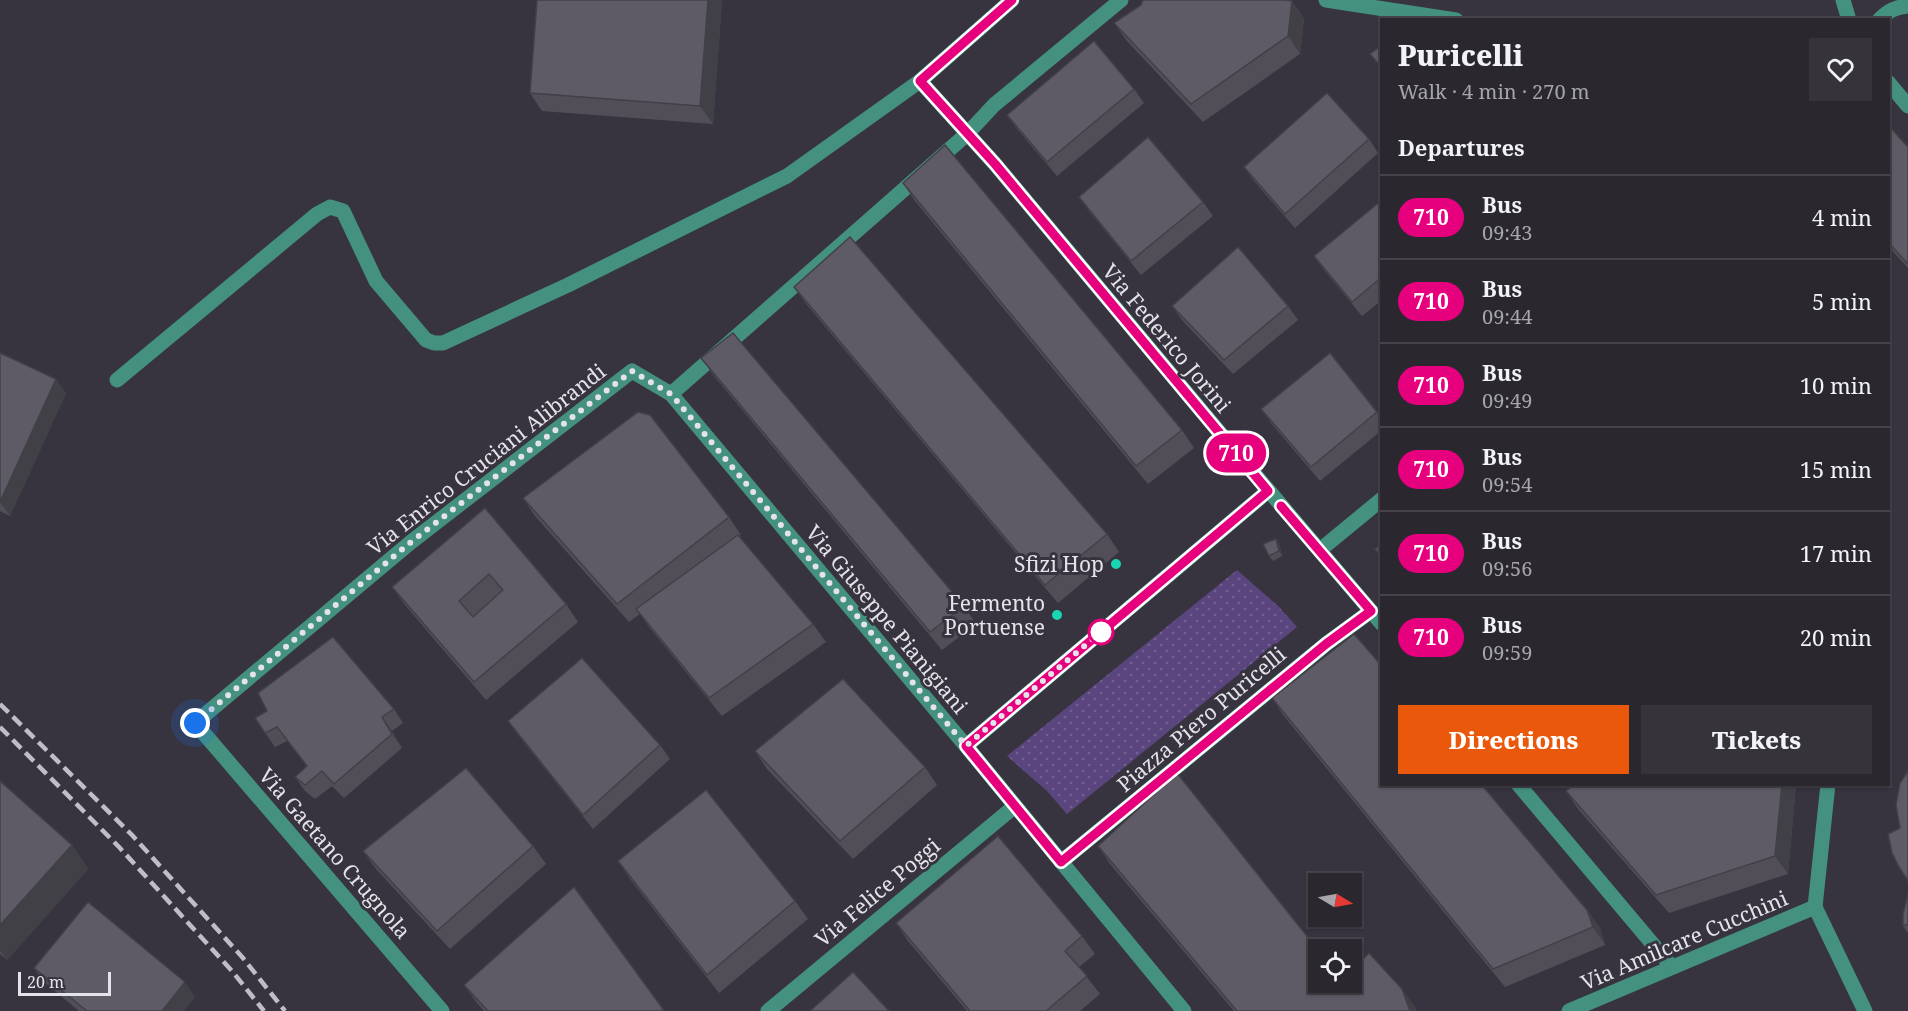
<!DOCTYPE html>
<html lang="en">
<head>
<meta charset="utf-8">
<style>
  :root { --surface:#2a272f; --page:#36333b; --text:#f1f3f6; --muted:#a5a5aa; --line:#46444b; --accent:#ea580c }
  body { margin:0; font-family:"Noto Serif",serif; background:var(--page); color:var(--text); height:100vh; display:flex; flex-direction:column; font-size:22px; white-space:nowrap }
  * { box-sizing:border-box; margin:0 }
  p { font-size:20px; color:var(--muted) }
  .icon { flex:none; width:33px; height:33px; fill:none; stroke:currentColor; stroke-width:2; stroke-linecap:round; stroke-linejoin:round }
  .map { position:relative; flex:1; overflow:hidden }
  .sheet { position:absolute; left:1380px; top:18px; width:510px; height:768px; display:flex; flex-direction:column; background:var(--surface); border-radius:0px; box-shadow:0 2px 4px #0004,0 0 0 2px var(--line) }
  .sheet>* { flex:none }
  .badge { padding:0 12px; border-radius:20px; font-size:21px; line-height:39px }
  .needle { width:39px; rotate:100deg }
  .controls { position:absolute; left:1308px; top:873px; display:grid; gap:12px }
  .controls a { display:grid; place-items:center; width:54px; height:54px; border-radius:0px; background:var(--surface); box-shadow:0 2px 4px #0004,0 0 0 2px var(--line); font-size:30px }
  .scale { position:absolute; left:18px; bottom:15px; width:93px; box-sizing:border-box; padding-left:6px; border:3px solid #e5e3ea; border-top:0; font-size:16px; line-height:21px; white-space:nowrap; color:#e5e3ea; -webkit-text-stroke:4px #38343f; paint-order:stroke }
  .you { position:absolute; width:30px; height:30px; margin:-15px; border:4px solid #fff; border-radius:50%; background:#1a73e8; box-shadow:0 0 0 9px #1a73e833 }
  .map>.badge { position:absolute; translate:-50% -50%; box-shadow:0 0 0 3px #fff }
  h2 { padding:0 18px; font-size:22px; line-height:54px }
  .round { display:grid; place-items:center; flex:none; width:63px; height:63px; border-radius:0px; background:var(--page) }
  .overview { display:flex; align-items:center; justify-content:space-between; height:102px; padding:0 18px }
  h1 { font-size:28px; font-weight:800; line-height:45px }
  .action { display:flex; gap:12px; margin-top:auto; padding:12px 18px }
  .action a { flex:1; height:69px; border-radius:0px; background:var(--accent); color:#fff; font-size:24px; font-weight:800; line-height:69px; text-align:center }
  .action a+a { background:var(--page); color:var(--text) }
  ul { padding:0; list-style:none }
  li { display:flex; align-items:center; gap:18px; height:84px; padding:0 18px; border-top:2px solid var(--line) }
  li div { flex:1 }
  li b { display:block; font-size:22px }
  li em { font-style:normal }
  li .badge { min-width:66px; font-weight:700; text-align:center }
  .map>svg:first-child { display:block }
  .park { fill:url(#park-dots) }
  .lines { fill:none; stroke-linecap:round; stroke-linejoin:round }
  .minor { stroke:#43917e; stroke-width:15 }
  .rail { stroke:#bfbdc5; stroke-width:4.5; stroke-dasharray:12 6; stroke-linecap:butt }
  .wall { fill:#524e58 }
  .shaded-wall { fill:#424047 }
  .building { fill:#5f5b66; stroke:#424047; stroke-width:1.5; fill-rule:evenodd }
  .line-casing { stroke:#fff; stroke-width:14 }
  .line { stroke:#e6007e; stroke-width:9 }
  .walk { stroke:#e5e3ea; stroke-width:6; stroke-dasharray:0 10.8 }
  .poi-dot { fill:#19d5b2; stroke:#38343f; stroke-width:2 }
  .stop-dot { fill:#fff; stroke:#e6007e; stroke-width:3 }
  .labels { text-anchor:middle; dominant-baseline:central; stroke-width:6; stroke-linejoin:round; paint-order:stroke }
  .street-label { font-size:21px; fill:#e5e3ea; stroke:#38343f }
  .poi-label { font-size:21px; fill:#e5e3ea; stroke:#38343f; text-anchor:end }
</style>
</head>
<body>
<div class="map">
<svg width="1908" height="1011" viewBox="0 0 1908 1011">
  <defs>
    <pattern id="park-dots" width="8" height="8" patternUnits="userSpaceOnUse" patternTransform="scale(1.5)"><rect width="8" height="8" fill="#5b457f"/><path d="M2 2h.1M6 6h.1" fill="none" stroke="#726091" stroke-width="1.8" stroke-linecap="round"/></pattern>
  </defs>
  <rect width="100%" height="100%" fill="#38343f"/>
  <polygon class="park" points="1237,570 1279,607 1297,627 1067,814 1047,791 1007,756"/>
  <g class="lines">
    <g class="minor">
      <polyline points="1326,0 1456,20"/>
      <polyline points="1843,0 1849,20"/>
      <path d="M1879,20c9,-9 16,-13 29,-14"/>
      <polyline points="920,81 995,164 1241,458 1382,624"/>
      <polyline points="1888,82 1908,106"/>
      <polyline points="117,380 317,214 330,207 343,211 376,281 426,340 434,343 443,343 568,285 787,176 920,81 1012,0"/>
      <polyline points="671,394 967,134 994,105 1121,0"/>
      <polyline points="1320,550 1382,499"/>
      <polyline points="966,746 1268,491"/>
      <polyline points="1518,784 1672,967"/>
      <polyline points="1061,862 1326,644 1371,611"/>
      <polyline points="1815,907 1828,784"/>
      <polyline points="1815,907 1865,1011"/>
      <polyline points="442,1011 195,723 411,542 632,371 671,394 966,746 1184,1011"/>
      <polyline points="768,1011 1015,806"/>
      <polyline points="1569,1011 1815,907"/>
    </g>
    <g class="rail">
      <polyline points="0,704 132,835 243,958 285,1011"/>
      <polyline points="0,727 119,847 232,971 264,1011"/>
    </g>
  </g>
  <g class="wall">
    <polygon points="722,0 713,124 542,111 530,93"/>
    <polygon points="1292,1 1304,19 1300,54 1203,122 1127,41 1114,23"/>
    <polygon points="1134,89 1144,103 1057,176 1017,129 1007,115"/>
    <polygon points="1888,125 1908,147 1908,268 1888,246"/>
    <polygon points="1369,139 1378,153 1295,228 1254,181 1244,167"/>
    <polygon points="903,183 1182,430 1194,448 1148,484 915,201"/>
    <polygon points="1079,197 1203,202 1213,216 1141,275 1089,211"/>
    <polygon points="1382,200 1382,300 1362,316 1324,270 1314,256"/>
    <polygon points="794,287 1107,534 1119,552 1058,603 807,305"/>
    <polygon points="1172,306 1288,306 1298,320 1233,374 1182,320"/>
    <polygon points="0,353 66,393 10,516 0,511"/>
    <polygon points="701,358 964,606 976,624 942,650 714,376"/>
    <polygon points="1261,409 1377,412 1382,418 1382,430 1320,481 1271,423"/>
    <polygon points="523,498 729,517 741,535 739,536 813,624 826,642 722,716 649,627 640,614 629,622 535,516"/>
    <polygon points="485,508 566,604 578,622 486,700 405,605 392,587"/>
    <polygon points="1276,539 1279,544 1282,556 1273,561 1269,556"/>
    <polygon points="1272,698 1587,910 1600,928 1605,945 1505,987 1284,716"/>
    <polygon points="394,709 403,723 392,731 402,748 344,798 332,786 315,799 305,791 295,777 307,766 287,741 275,747 255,718"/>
    <polygon points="508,721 660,745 670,759 593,829 518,735"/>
    <polygon points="755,751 925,767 937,785 853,859 767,769"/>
    <polygon points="0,781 72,845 88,869 7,960 0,954"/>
    <polygon points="1679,784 1796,784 1788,874 1669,913 1578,809 1566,791 1672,786"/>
    <polygon points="533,846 546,864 450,949 376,869 363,851"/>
    <polygon points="1098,846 1318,982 1415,1007 1416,1011 1234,1011 1110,864"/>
    <polygon points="618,861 795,901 808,919 719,993 630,879"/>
    <polygon points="574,887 664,1011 484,1011 477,1003 464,985"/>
    <polygon points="1908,894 1908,933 1903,926"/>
    <polygon points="896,923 1082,936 1095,954 1079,967 1100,994 1080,1011 967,1011 908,941"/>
    <polygon points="34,968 195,997 183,1011 79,1011 44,982"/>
  </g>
  <g class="shaded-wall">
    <polygon points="708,0 722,0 713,124 700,106"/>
    <polygon points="1292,1 1304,19 1300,54 1288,36"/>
    <polygon points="56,379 66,393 10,516 0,502"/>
    <polygon points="1276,539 1279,544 1282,556 1279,551"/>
    <polygon points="382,717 392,731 402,748 392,734"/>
    <polygon points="1782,784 1796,784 1788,874 1775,856"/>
    <polygon points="72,845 88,869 7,960 0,951 0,925"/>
    <polygon points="1587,910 1600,928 1605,945 1593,927"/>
    <polygon points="185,982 195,997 183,1011 162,1011"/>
    <polygon points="1402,989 1415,1007 1416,1011 1410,1011"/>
  </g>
  <g class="building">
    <polygon points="537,0 708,0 700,106 530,93"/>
    <polygon points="1143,0 1285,0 1292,1 1288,36 1191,104 1114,23 1141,5"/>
    <polygon points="1094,41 1134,89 1047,162 1007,115"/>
    <polygon points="1382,45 1382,68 1370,54"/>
    <polygon points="1327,93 1369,139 1285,214 1244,167"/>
    <polygon points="1888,125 1908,147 1908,264 1888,242"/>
    <polygon points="1148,137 1203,202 1131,261 1079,197"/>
    <polygon points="945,145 1182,430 1136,466 903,183"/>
    <polygon points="1382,200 1382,277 1352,302 1314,256"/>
    <polygon points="850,237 1107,534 1045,585 794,287"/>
    <polygon points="1238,247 1288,306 1224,360 1172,306"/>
    <polygon points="733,333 964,606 930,632 701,358"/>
    <polygon points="0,353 56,379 0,502"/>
    <polygon points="1330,353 1377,412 1311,467 1261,409"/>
    <polygon points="638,412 650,415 729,517 617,604 523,498"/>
    <path d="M485,508l81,96 -92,78 -82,-95zM489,574l14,16 -30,27 -14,-16z"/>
    <polygon points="738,535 813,624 709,698 636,609"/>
    <polygon points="1276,539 1279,551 1269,556 1263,544"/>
    <polygon points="1382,544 1382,558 1375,549"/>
    <polygon points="1354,634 1382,666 1382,784 1481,784 1587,910 1593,927 1493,969 1272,698"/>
    <polygon points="333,637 394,709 382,717 392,734 334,784 322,771 305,785 295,777 307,766 277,727 265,733 255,718 267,711 258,693"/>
    <polygon points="582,658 660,745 583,815 508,721"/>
    <polygon points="843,679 925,767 840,841 755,751"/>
    <polygon points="466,768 533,846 437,931 363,851"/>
    <polygon points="1908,771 1908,881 1899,867 1892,853 1888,834 1900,828 1896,805 1900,783"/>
    <polygon points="1177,773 1318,950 1318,982 1352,982 1352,970 1369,953 1402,989 1410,1011 1237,1011 1098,846"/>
    <polygon points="0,781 72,845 0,925"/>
    <polygon points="1574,784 1671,784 1672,786 1679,784 1782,784 1775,856 1656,895 1566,791"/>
    <polygon points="706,790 795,901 707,975 618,861"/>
    <polygon points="998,836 1082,936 1065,951 1087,976 1046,1011 970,1011 896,923"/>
    <polygon points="574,887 663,1009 661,1011 488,1011 464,985"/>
    <polygon points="1908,894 1908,924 1903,926 1903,914"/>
    <polygon points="88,902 185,982 162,1011 87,1011 34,968"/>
    <polygon points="853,972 889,1011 810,1011"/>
  </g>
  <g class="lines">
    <g class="line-casing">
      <polyline id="line" points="1012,0 920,81 995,164 1268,491 966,746 1061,862 1326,644 1371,611 1281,506"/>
    </g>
    <use href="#line" class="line"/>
    <polyline class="walk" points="195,723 411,542 632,371 671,394 966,746 1101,632"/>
  </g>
  <g class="poi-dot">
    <circle cx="1116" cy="564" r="6"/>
    <circle cx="1057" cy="615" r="6"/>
  </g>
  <circle class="stop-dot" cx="1101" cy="632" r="12"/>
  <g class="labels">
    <g class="street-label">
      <text transform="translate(1167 338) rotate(50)">Via Federico Jorini</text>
      <text transform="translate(486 459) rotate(-38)">Via Enrico Cruciani Alibrandi</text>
      <text transform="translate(887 619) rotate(50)">Via Giuseppe Pianigiani</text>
      <text transform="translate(1201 719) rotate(-40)">Piazza Piero Puricelli</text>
      <text transform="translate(335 853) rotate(49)">Via Gaetano Crugnola</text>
      <text transform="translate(877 892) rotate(-40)">Via Felice Poggi</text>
      <text transform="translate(1684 940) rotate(-23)">Via Amilcare Cucchini</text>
    </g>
    <g class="poi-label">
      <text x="1104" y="564">Sfizi Hop</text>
      <text x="1045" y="603">Fermento<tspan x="1045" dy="24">Portuense</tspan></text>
    </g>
  </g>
</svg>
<div class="controls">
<a><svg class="needle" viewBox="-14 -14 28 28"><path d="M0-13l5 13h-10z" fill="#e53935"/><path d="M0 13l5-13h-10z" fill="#a5a5aa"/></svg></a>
<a><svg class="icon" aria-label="locate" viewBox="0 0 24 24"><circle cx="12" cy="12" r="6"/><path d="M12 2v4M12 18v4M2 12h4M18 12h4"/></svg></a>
</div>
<div class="scale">20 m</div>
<div class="you" style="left:195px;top:723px"></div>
<b class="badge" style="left:1236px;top:453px;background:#e6007e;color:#fff">710</b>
<section class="sheet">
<div class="overview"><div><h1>Puricelli</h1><p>Walk · 4 min · 270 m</p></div><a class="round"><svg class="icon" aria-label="heart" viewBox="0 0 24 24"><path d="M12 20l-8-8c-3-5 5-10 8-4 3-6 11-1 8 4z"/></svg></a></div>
<h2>Departures</h2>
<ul>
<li><span class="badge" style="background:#e6007e;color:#fff">710</span><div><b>Bus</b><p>09:43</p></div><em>4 min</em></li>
<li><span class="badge" style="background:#e6007e;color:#fff">710</span><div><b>Bus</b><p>09:44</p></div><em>5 min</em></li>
<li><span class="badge" style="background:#e6007e;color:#fff">710</span><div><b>Bus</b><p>09:49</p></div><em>10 min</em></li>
<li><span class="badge" style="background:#e6007e;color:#fff">710</span><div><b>Bus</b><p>09:54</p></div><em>15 min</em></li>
<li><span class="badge" style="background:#e6007e;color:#fff">710</span><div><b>Bus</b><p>09:56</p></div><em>17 min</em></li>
<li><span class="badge" style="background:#e6007e;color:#fff">710</span><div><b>Bus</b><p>09:59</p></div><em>20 min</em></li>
</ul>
<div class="action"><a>Directions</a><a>Tickets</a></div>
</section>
</div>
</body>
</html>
